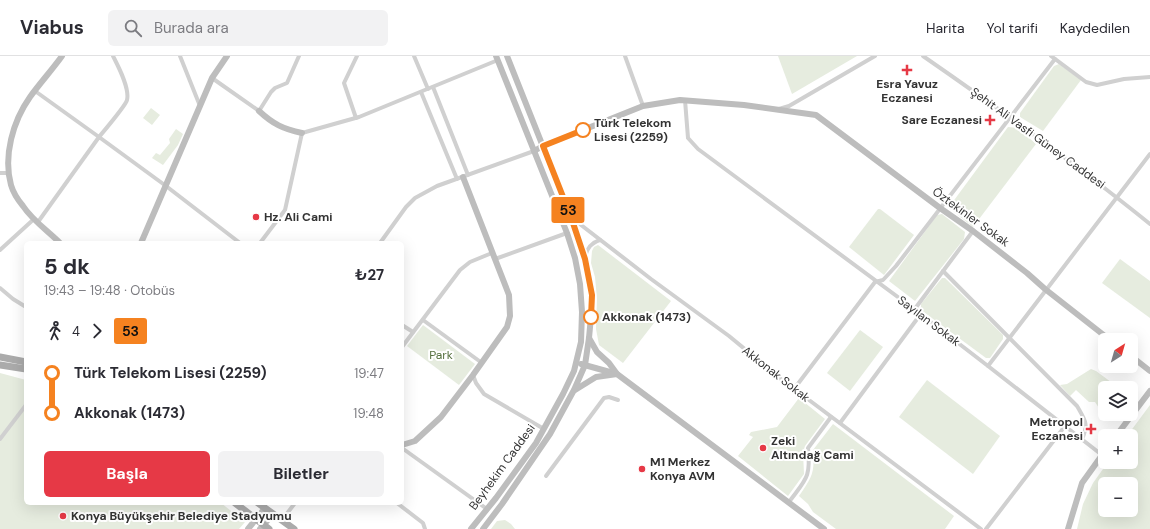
<!DOCTYPE html>
<html lang="tr">
<head>
<meta charset="utf-8">
<style>
  :root { --surface:#fff; --page:#f2f2f3; --text:#2b2b33; --muted:#7c7c81; --line:#e1e1e2; --accent:#e63946 }
  body { margin:0; font-family:"DM Sans",sans-serif; background:var(--page); color:var(--text); height:100vh; display:flex; flex-direction:column; font-size:15px; white-space:nowrap }
  * { box-sizing:border-box; margin:0 }
  p { font-size:13px; color:var(--muted) }
  .icon { flex:none; width:22px; height:22px; fill:none; stroke:currentColor; stroke-width:2; stroke-linecap:round; stroke-linejoin:round }
  .map { position:relative; flex:1; overflow:hidden }
  .side { position:absolute; left:24px; top:185px; width:380px; height:264px; display:flex; flex-direction:column; background:var(--surface); border-radius:6px; box-shadow:0 4px 16px #0002 }
  .side>* { flex:none }
  .badge { padding:0 8px; border-radius:3px; font-size:14px; line-height:26px }
  .needle { width:26px; rotate:37deg }
  .controls { position:absolute; left:1098px; top:277px; display:grid; gap:8px }
  .controls a { display:grid; place-items:center; width:40px; height:40px; border-radius:6px; background:var(--surface); box-shadow:0 4px 16px #0002; font-size:20px }
  .map>.badge { position:absolute; translate:-50% -50%; box-shadow:0 0 0 2px #fff }
  .legs { display:flex; align-items:center; gap:6px; height:44px; padding:0 20px; font-size:13px }
  .legs p { margin-inline-start:auto }
  .head { display:flex; align-items:center; justify-content:space-between; height:68px; padding:0 20px }
  h1 { font-size:22px; font-weight:700; line-height:30px }
  .cta { display:flex; gap:8px; margin-top:auto; padding:8px 20px }
  .cta a { flex:1; height:46px; border-radius:6px; background:var(--accent); color:#fff; font-size:16px; font-weight:700; line-height:46px; text-align:center }
  .cta a+a { background:var(--page); color:var(--text) }
  ul { padding:0 20px; list-style:none }
  li { display:flex; align-items:center; gap:14px; height:40px; font-size:15px }
  li i { display:grid; place-items:center; width:6px; height:100%; margin:0 5px; background:currentColor }
  li i::after { content:''; width:10px; height:10px; margin:-5px; border:3px solid; border-radius:50%; background:var(--surface) }
  li p { margin-inline-start:auto }
  li:first-child i { background:linear-gradient(#0000 50%,currentColor 0) }
  li:last-child i { background:linear-gradient(currentColor 50%,#0000 0) }
  header { display:flex; align-items:center; gap:24px; box-sizing:border-box; height:56px; padding:0 20px; background:var(--surface); border-bottom:1px solid var(--line) }
  header strong { font-size:19px }
  nav { display:flex; gap:22px; margin-inline-start:auto; font-size:14px }
  .search { width:280px; height:36px; background:var(--page); display:flex; align-items:center; gap:10px; box-sizing:border-box; padding:0 14px; border-radius:6px; color:var(--muted); font-size:15px }
  .map>svg:first-child { display:block }
  .green { fill:#e6ecdf; fill-rule:evenodd }
  .lines { fill:none; stroke-linecap:round; stroke-linejoin:round }
  .street { stroke:#d0d0d0; stroke-width:4 }
  .secondary { stroke:#bdbdbd; stroke-width:6 }
  .primary { stroke:#ababab; stroke-width:7 }
  .line-1-casing { stroke:#fff; stroke-width:9 }
  .line-1 { stroke:#f58220; stroke-width:6 }
  .poi-dot { fill:#e63946; stroke:#fff; stroke-width:1.5 }
  .stop-1-dot { fill:#fff; stroke:#f58220; stroke-width:2 }
  .labels { text-anchor:middle; dominant-baseline:central; stroke-width:4; stroke-linejoin:round; paint-order:stroke }
  .poi-label { font-size:12px; font-weight:bold; fill:#333; stroke:#fff; text-anchor:start }
  .stop-label { font-size:12px; font-weight:bold; fill:#333; stroke:#fff; text-anchor:start }
  .street-label { font-size:12px; fill:#333; stroke:#fff }
  .park-label { font-size:12px; fill:#56703f; stroke:#fff }
</style>
</head>
<body>
<header>
<strong>Viabus</strong>
<div class="search"><svg class="icon" aria-label="search" viewBox="0 0 24 24"><circle cx="10" cy="10" r="6"/><path d="M15 15l6 6"/></svg>Burada ara</div>
<nav><a>Harita</a><a>Yol tarifi</a><a>Kaydedilen</a></nav>
</header>
<div class="map">
<svg width="1150" height="473" viewBox="0 0 1150 473">
  <rect width="100%" height="100%" fill="#fff"/>
  <g class="green">
    <polygon points="778,0 857,0 792,38"/>
    <polygon points="1059,8 1081,24 1043,75 1020,61 1020,57 1054,10"/>
    <polygon points="151,52 160,59 152,69 143,62"/>
    <polygon points="1008,71 1018,72 1036,88 973,171 953,155 951,151 952,147"/>
    <polygon points="176,73 183,78 178,89 163,109 152,102 156,97 160,99 170,87 169,83"/>
    <polygon points="878,153 880,153 914,179 884,219 849,191"/>
    <polygon points="942,158 965,176 964,183 915,245 889,225 937,159"/>
    <polygon points="598,189 671,245 623,307 599,289 596,273 597,243 595,221 591,207 592,195 594,191"/>
    <polygon points="1120,203 1150,225 1150,262 1102,227"/>
    <polygon points="942,222 945,222 1003,279 1003,283 990,302 986,302 921,254 921,248"/>
    <polygon points="423,269 475,308 459,329 407,290"/>
    <polygon points="860,274 883,291 850,335 827,317"/>
    <polygon points="1091,313 1096,315 1119,332 1105,332 1105,350 1099,352 1095,346 1089,346 1076,334 1070,340 1060,329 1067,328"/>
    <polygon points="0,317 26,324 26,447 221,447 245,466 239,473 0,473"/>
    <polygon points="927,324 1000,380 973,418 899,361"/>
    <polygon points="799,342 825,363 805,390 803,396 804,418 788,440 738,400 753,381 749,379 751,376 777,371"/>
    <path d="M1150,349v124h-73l6,-25 10,-21 15,-21h23v-26h-4zM1105,428h26v26h-26z"/>
    <path d="M833,368l121,92 -9,13h-109l-23,-17 -5,-8 -9,-8c13,-19 16,-23 14,-46z"/>
    <polygon points="505,464 511,468 515,473 491,473 497,465"/>
  </g>
  <g class="lines">
    <g class="street">
      <polyline points="180,0 200,50"/>
      <polyline points="414,0 428,33"/>
      <polyline points="625,0 643,50"/>
      <path d="M923,0c78,54 154,109 227,168"/>
      <polyline points="1051,0 1086,26 1097,29 1124,23 1150,21"/>
      <polyline points="212,22 259,55 271,36 275,32 287,27 299,0"/>
      <polyline points="433,31 468,119"/>
      <path d="M35,35l64,46c5,-6 27,-32 28,-37 3,-12 -9,-34 -14,-44"/>
      <polyline points="421,36 457,123"/>
      <polyline points="685,44 688,82 698,93 910,250 988,310 1150,98"/>
      <polyline points="779,53 789,50 875,0"/>
      <polyline points="356,62 344,27 357,0"/>
      <polyline points="0,117 9,117"/>
      <polyline points="572,162 651,223 729,280 781,323 981,473"/>
      <polyline points="38,166 99,81 166,130 240,187"/>
      <polyline points="260,187 285,154 302,77 359,61 498,4"/>
      <polyline points="380,187 406,151 415,142 437,130 534,95"/>
      <polyline points="0,194 34,163"/>
      <path d="M585,201c2,-9 6,-14 15,-17"/>
      <polyline points="495,203 567,177"/>
      <path d="M943,215l134,135c8,14 12,18 5,33"/>
      <polyline points="0,232 13,243 26,251"/>
      <polyline points="914,254 973,175"/>
      <polyline points="423,264 482,307"/>
      <polyline points="402,269 413,276"/>
      <polyline points="402,291 460,214 470,206 492,197"/>
      <polyline points="988,310 1102,399"/>
      <polyline points="473,319 476,327 484,338 544,373"/>
      <polyline points="794,333 875,226 883,224 896,210 1055,3"/>
      <polyline points="840,367 920,259"/>
      <polyline points="0,383 26,349"/>
      <polyline points="402,392 487,453"/>
      <polyline points="546,420 604,342 609,341 618,344"/>
      <path d="M789,446c17,-23 22,-24 19,-54l23,-31"/>
      <polyline points="397,447 423,467 425,473"/>
      <polyline points="282,464 295,447"/>
      <polyline points="986,473 1065,370"/>
    </g>
    <g class="secondary">
      <path d="M259,55c14,13 24,18 43,22"/>
      <polyline points="534,95 543,90 643,50 680,44 744,49 816,59 940,152 973,175 1027,217 1045,233 1110,284"/>
      <path d="M60,187c-12,-12 -28,-23 -37,-37 -5,-6 -10,-14 -12,-21 -8,-29 2,-64 19,-88 10,-14 22,-27 32,-41"/>
      <polyline points="141,187 212,22 227,0"/>
      <polyline points="1131,300 1150,315"/>
      <polyline points="581,308 617,318 824,473"/>
      <polyline points="575,334 596,321 617,318 609,307 597,296 589,282"/>
      <polyline points="1116,380 1150,335"/>
      <polyline points="402,389 415,385 441,361 473,319 507,271 510,260 509,239 463,121"/>
      <polyline points="248,473 265,452"/>
      <polyline points="260,473 273,458"/>
      <polyline points="471,473 496,442 536,387 563,338 574,315 581,286 582,256 580,228 575,202 567,177 496,0"/>
      <polyline points="483,473 502,448 550,378 574,334 585,309 589,282 593,239 585,203 571,161 507,0"/>
      <polyline points="1068,473 1082,427 1105,395"/>
    </g>
    <g class="primary">
      <polyline points="0,301 26,306"/>
      <polyline points="0,309 26,313"/>
      <polyline points="235,447 269,473"/>
      <polyline points="258,447 294,473"/>
    </g>
  </g>
  <g class="lines">
    <g class="line-1-casing">
      <polyline id="line-1" points="583,74 543,90 571,161 585,203 592,239 591,261"/>
    </g>
    <use href="#line-1" class="line-1"/>
  </g>
  <g class="poi-dot">
    <path d="M905 8h4v4h4v4h-4v4h-4v-4h-4v-4h4z"/>
    <path d="M988 58h4v4h4v4h-4v4h-4v-4h-4v-4h4z"/>
    <circle cx="256" cy="161" r="4"/>
    <path d="M1089 367h4v4h4v4h-4v4h-4v-4h-4v-4h4z"/>
    <circle cx="763" cy="392" r="4"/>
    <circle cx="642" cy="413" r="4"/>
    <circle cx="63" cy="460" r="4"/>
  </g>
  <g class="stop-1-dot">
    <circle cx="583" cy="74" r="7"/>
    <circle cx="591" cy="261" r="7"/>
  </g>
  <g class="labels">
    <g class="poi-label">
      <text x="907" y="28" text-anchor="middle">Esra Yavuz<tspan x="907" dy="14">Eczanesi</tspan></text>
      <text x="982" y="64" text-anchor="end">Sare Eczanesi</text>
      <text x="264" y="161">Hz. Ali Cami</text>
      <text x="1083" y="366" text-anchor="end">Metropol<tspan x="1083" dy="14">Eczanesi</tspan></text>
      <text x="771" y="385">Zeki<tspan x="771" dy="14">Altındağ Cami</tspan></text>
      <text x="650" y="406">M1 Merkez<tspan x="650" dy="14">Konya AVM</tspan></text>
      <text x="71" y="460">Konya Büyükşehir Belediye Stadyumu</text>
    </g>
    <g class="stop-label">
      <text x="594" y="67">Türk Telekom<tspan x="594" dy="14">Lisesi (2259)</tspan></text>
      <text x="602" y="261">Akkonak (1473)</text>
    </g>
    <g class="street-label">
      <text transform="translate(1038 82) rotate(36)">Şehit Ali Vasfi Güney Caddesi</text>
      <text transform="translate(971 161) rotate(36)">Öztekinler Sokak</text>
      <text transform="translate(929 265) rotate(37)">Sayılan Sokak</text>
      <text transform="translate(776 318) rotate(38)">Akkonak Sokak</text>
      <text transform="translate(502 411) rotate(-54)">Beyhekim Caddesi</text>
    </g>
    <g class="park-label">
      <text x="441" y="299">Park</text>
    </g>
  </g>
</svg>
<div class="controls">
<a><svg class="needle" viewBox="-14 -14 28 28"><path d="M0-13l5 13h-10z" fill="#e53935"/><path d="M0 13l5-13h-10z" fill="#7c7c81"/></svg></a>
<a><svg class="icon" aria-label="layers" viewBox="0 0 24 24"><path d="M12 4l9 5-9 5-9-5zM3 14l9 5 9-5"/></svg></a>
<a>+</a>
<a>−</a>
</div>
<b class="badge" style="left:568px;top:154px;background:#f58220;color:#111">53</b>
<section class="side">
<div class="head"><div><h1>5 dk</h1><p>19:43 – 19:48 · Otobüs</p></div><b>₺27</b></div>
<div class="legs"><svg class="icon" aria-label="walk" viewBox="0 0 24 24"><circle cx="13" cy="4" r="2"/><path d="M13 8l-2 6 4 7M11 14l-3 7M7 12l3-4h3l4 4"/></svg>4<svg class="icon" aria-label="forward" viewBox="0 0 24 24"><path d="M9 5l7 7-7 7"/></svg><b class="badge" style="background:#f58220;color:#111">53</b></div>
<ul>
<li><i style="color:#f58220"></i><b>Türk Telekom Lisesi (2259)</b><p>19:47</p></li>
<li><i style="color:#f58220"></i><b>Akkonak (1473)</b><p>19:48</p></li>
</ul>
<div class="cta"><a>Başla</a><a>Biletler</a></div>
</section>
</div>
</body>
</html>
